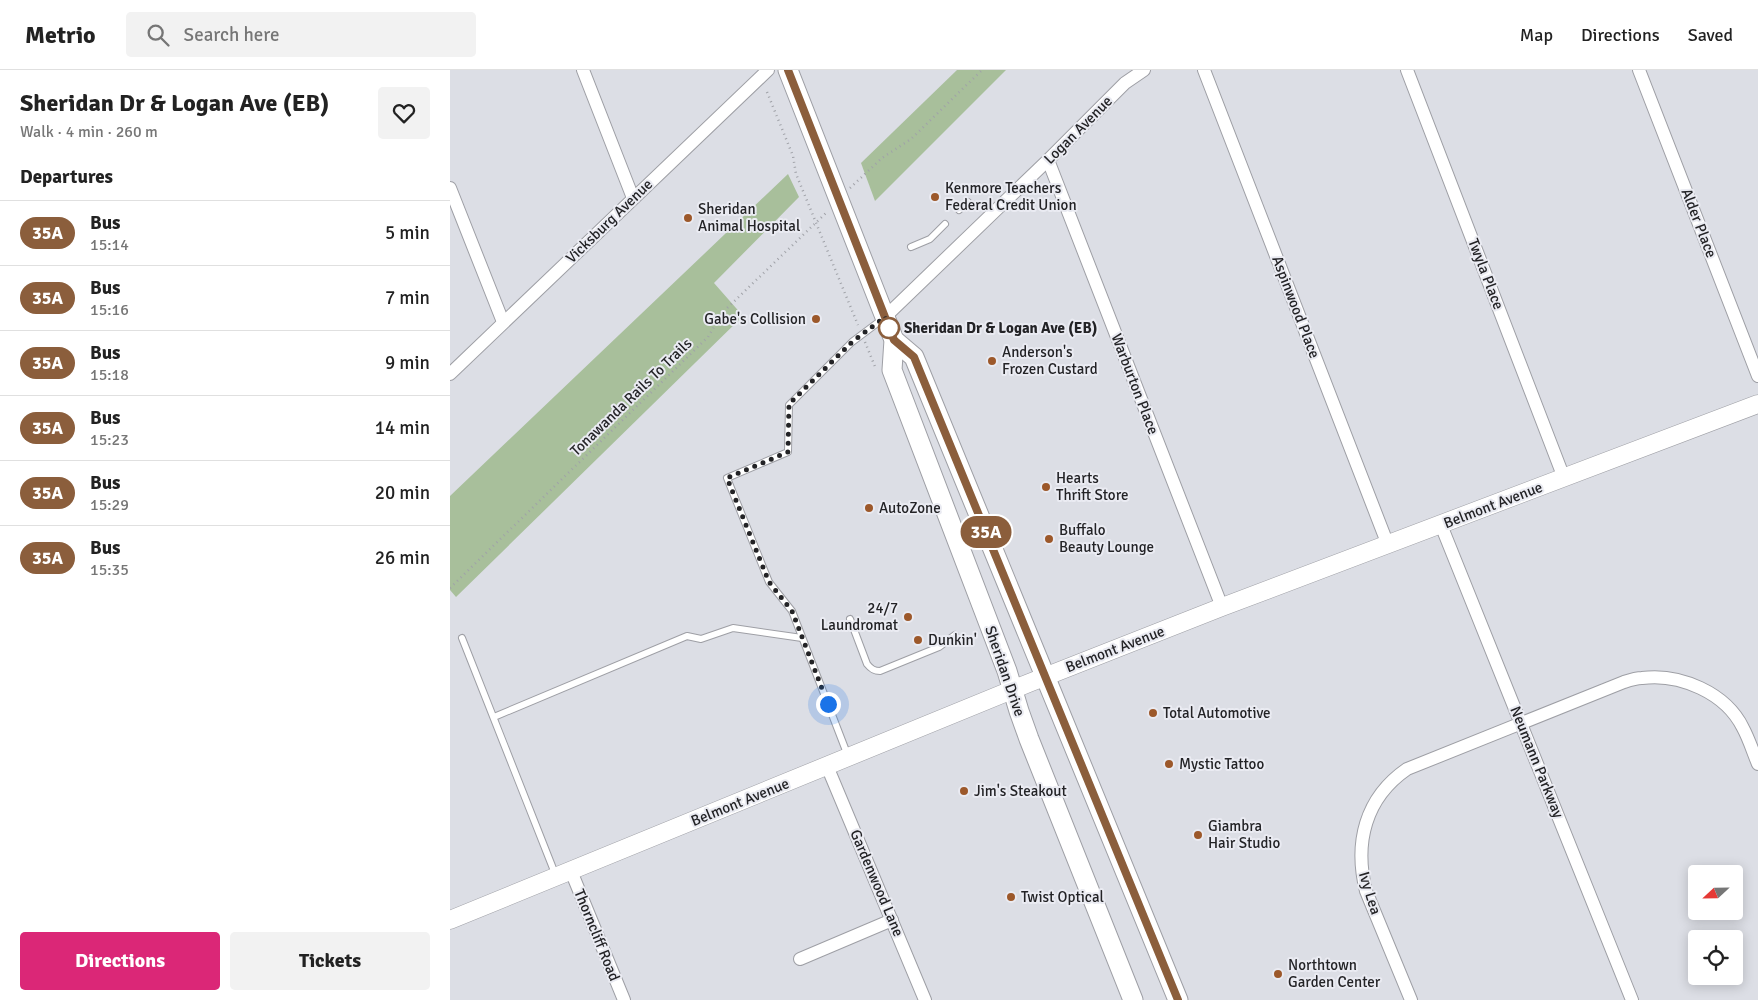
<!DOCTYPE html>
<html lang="en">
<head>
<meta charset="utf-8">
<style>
  :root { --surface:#fff; --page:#f2f2f2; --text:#222; --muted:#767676; --line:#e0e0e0; --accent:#db2777 }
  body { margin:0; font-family:Signika,sans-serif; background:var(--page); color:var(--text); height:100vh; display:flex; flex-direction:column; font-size:19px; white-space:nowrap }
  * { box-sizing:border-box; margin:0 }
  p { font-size:16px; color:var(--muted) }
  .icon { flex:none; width:28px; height:28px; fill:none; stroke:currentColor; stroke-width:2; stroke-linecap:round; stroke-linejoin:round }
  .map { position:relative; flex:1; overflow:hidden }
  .drawer { display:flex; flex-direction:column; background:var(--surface); width:450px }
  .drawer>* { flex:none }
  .badge { padding:0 10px; border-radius:16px; font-size:18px; line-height:32px }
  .needle { width:32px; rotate:248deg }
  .tools { position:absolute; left:1238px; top:795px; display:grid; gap:10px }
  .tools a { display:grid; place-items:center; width:55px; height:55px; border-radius:5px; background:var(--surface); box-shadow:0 2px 12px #0003; font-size:25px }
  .you { position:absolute; width:25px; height:25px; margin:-12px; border:4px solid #fff; border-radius:50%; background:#1a73e8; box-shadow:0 0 0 8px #1a73e833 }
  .map>.badge { position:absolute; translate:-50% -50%; box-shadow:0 0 0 2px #fff }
  h2 { padding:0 20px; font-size:19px; line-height:45px }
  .round { display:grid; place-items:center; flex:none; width:52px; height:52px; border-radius:5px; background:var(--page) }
  .overview { display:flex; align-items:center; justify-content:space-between; height:85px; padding:0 20px }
  h1 { font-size:24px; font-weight:700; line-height:38px }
  .primary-button { display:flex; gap:10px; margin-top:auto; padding:10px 20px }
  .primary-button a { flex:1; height:58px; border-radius:5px; background:var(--accent); color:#fff; font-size:20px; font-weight:700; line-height:58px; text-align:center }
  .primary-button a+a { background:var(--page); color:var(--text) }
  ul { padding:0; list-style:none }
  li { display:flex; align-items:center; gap:15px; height:65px; padding:0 20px; border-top:1px solid var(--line) }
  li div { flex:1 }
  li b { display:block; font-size:19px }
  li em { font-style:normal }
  li .badge { min-width:55px; font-weight:700; text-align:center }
  header { display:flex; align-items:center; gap:30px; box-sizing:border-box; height:70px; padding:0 25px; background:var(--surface); border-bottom:1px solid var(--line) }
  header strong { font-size:24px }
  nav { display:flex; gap:28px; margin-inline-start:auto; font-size:18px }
  .search { width:350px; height:45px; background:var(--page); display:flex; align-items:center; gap:12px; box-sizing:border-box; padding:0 18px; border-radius:5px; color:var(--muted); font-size:19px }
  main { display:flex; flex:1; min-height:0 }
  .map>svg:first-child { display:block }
  .green { fill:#a8bf9b }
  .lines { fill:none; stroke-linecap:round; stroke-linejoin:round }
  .lane-casing { stroke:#9e9fa5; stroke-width:8 }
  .street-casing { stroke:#9e9fa5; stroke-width:14 }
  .secondary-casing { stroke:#9e9fa5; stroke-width:19 }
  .primary-casing { stroke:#9e9fa5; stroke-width:21 }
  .path { stroke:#a0a2a8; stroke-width:2.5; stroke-dasharray:1 4; stroke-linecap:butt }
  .lane { stroke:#fff; stroke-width:6 }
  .street { stroke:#fff; stroke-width:12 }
  .secondary { stroke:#fff; stroke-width:18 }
  .primary { stroke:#fff; stroke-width:19 }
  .line-casing { stroke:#fff; stroke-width:11 }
  .line { stroke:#8b5e3c; stroke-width:8 }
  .walk { stroke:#232326; stroke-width:5; stroke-dasharray:0 9 }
  .poi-dot { fill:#9c582a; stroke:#eaebf2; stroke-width:2 }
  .stop-dot { fill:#fff; stroke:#8b5e3c; stroke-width:2.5 }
  .labels { text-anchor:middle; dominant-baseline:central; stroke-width:4; stroke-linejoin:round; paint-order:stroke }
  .street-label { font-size:15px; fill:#232326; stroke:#eaebf2 }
  .poi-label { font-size:15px; fill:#232326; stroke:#eaebf2; text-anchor:start }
  .stop-label { font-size:15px; font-weight:bold; fill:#232326; stroke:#eaebf2; text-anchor:start }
</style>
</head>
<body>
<header>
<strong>Metrio</strong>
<div class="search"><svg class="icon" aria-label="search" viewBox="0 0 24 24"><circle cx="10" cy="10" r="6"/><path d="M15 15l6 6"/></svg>Search here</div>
<nav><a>Map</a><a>Directions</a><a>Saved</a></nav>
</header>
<main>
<section class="drawer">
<div class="overview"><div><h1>Sheridan Dr &amp; Logan Ave (EB)</h1><p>Walk · 4 min · 260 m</p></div><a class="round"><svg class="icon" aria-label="heart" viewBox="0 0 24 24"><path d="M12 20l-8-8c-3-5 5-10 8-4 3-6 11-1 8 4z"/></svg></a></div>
<h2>Departures</h2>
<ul>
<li><span class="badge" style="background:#8b5e3c;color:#fff">35A</span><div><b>Bus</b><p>15:14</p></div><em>5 min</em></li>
<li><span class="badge" style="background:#8b5e3c;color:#fff">35A</span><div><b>Bus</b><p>15:16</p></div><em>7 min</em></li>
<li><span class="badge" style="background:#8b5e3c;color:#fff">35A</span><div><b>Bus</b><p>15:18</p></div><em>9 min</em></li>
<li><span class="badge" style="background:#8b5e3c;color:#fff">35A</span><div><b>Bus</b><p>15:23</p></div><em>14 min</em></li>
<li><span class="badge" style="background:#8b5e3c;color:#fff">35A</span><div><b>Bus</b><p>15:29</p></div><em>20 min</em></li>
<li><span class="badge" style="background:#8b5e3c;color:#fff">35A</span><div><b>Bus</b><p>15:35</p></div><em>26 min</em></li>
</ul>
<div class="primary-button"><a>Directions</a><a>Tickets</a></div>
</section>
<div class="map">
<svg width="1308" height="930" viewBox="0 0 1308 930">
  <rect width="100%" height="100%" fill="#dcdee5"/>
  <g class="green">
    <polygon points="507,0 556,0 425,131 411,93"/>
    <polygon points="338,104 349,127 264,213 293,246 6,527 0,520 0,426"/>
  </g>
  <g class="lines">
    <g class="lane-casing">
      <g id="lane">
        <polyline points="509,140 518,132"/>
        <polyline points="461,177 480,169 495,154"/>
        <path d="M400,549l17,45c4,5 7,7 13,7l59,-24 16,-12"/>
        <polyline points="12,568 106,806"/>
        <polyline points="44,647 237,566 251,569 283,558 352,568"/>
        <polyline points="398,686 342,541 319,512 277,408 338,382 339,335 402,272 434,248"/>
      </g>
    </g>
    <g class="street-casing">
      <g id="street">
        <polyline points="133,0 183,128"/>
        <polyline points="754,0 938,475"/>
        <polyline points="957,0 1114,408"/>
        <polyline points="1189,0 1308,306"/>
        <polyline points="598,90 772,537"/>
        <polyline points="0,118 53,252"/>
        <polyline points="435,247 598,90 675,13 694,0"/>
        <polyline points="0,304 318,0"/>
        <polyline points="991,455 1182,930"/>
        <polyline points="377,696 475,930"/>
        <polyline points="121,801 174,930"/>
        <polyline points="350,889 442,850"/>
        <path d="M961,930l-45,-109c-12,-48 -1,-93 41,-122l217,-87c6,-2 12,-4 18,-4 38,-5 84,15 101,50 6,11 10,24 15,36"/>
      </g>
    </g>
    <g class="secondary-casing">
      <polyline id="secondary" points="0,850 579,613 772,537 1308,334"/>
    </g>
    <g class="primary-casing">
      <g id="primary">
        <polyline points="338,0 444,270 442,300 557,601 569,641 579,669 683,930"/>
        <polyline points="444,270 464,287 728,930"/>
      </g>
    </g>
    <g class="path">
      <polyline points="317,22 343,86 346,104 408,255"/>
      <polyline points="400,118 432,88 461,69 532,0"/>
      <polyline points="415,272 426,299"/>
      <polyline points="0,518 258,267 273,242 377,142"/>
    </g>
    <use href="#lane" class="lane"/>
    <use href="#street" class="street"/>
    <use href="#secondary" class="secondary"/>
    <use href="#primary" class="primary"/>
  </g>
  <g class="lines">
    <g class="line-casing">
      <polyline id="line" points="338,0 444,270 464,287 728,930"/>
    </g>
    <use href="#line" class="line"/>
    <polyline class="walk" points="378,634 342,541 319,512 277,408 338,382 339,334 402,272 435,247 439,258"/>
  </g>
  <g class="poi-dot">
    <circle cx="485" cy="127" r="5"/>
    <circle cx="238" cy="148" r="5"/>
    <circle cx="366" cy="249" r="5"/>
    <circle cx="542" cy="291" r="5"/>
    <circle cx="596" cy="417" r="5"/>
    <circle cx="419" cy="438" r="5"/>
    <circle cx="599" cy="469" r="5"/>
    <circle cx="458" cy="547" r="5"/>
    <circle cx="468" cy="570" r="5"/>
    <circle cx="703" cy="643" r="5"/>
    <circle cx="719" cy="694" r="5"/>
    <circle cx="514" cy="721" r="5"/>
    <circle cx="748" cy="765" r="5"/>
    <circle cx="561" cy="827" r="5"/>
    <circle cx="828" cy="904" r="5"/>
  </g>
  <circle class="stop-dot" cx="439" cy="258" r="10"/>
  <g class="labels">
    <g class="street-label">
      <text transform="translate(628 60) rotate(-45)">Logan Avenue</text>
      <text transform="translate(159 151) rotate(-44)">Vicksburg Avenue</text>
      <text transform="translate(1249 153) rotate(69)">Alder Place</text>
      <text transform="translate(1036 204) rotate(69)">Twyla Place</text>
      <text transform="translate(846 237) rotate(69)">Aspinwood Place</text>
      <text transform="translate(685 314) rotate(69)">Warburton Place</text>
      <text transform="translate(181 327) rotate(-44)">Tonawanda Rails To Trails</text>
      <text transform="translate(1043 435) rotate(-21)">Belmont Avenue</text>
      <text transform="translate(665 579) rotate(-21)">Belmont Avenue</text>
      <text transform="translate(555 601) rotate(71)">Sheridan Drive</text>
      <text transform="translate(1087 692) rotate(68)">Neumann Parkway</text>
      <text transform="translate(290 732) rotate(-22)">Belmont Avenue</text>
      <text transform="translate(427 813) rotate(67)">Gardenwood Lane</text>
      <text transform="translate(920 823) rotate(73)">Ivy Lea</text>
      <text transform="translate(147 865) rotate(68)">Thorncliff Road</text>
    </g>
    <g class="poi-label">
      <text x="495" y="118">Kenmore Teachers<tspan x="495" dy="17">Federal Credit Union</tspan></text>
      <text x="248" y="139">Sheridan<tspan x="248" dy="17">Animal Hospital</tspan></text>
      <text x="356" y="249" text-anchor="end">Gabe's Collision</text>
      <text x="552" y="282">Anderson's<tspan x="552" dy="17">Frozen Custard</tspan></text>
      <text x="606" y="408">Hearts<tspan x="606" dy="17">Thrift Store</tspan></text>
      <text x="429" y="438">AutoZone</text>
      <text x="609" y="460">Buffalo<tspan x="609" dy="17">Beauty Lounge</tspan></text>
      <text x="448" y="538" text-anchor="end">24/7<tspan x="448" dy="17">Laundromat</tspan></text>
      <text x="478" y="570">Dunkin'</text>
      <text x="713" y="643">Total Automotive</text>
      <text x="729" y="694">Mystic Tattoo</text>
      <text x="524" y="721">Jim's Steakout</text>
      <text x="758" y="756">Giambra<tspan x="758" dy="17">Hair Studio</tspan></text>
      <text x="571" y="827">Twist Optical</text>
      <text x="838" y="895">Northtown<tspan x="838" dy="17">Garden Center</tspan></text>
    </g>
    <g class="stop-label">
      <text x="454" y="258">Sheridan Dr &amp; Logan Ave (EB)</text>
    </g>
  </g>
</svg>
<div class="tools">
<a><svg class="needle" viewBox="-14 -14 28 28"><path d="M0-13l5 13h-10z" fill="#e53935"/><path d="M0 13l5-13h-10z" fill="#767676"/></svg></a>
<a><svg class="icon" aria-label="locate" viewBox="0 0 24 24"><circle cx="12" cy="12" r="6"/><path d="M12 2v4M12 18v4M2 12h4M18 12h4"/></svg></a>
</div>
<div class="you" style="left:378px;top:634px"></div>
<b class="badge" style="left:536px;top:462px;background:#8b5e3c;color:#fff">35A</b>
</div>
</main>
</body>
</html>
